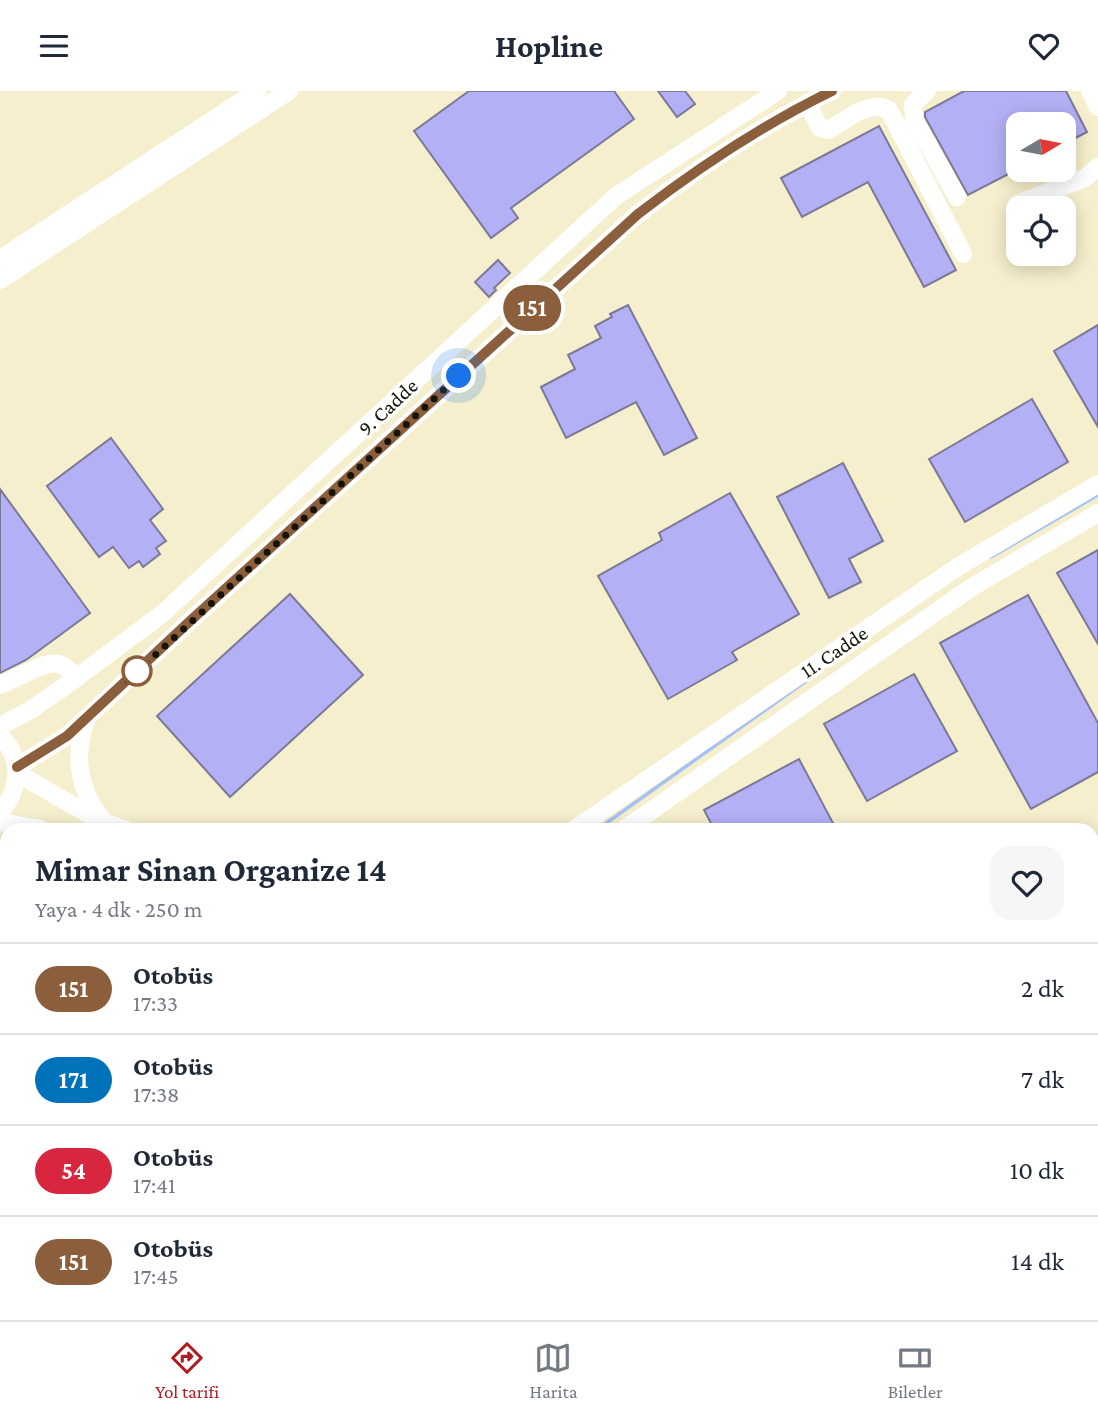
<!DOCTYPE html>
<html lang="tr">
<head>
<meta charset="utf-8">
<style>
  :root { --surface:#fff; --page:#f6f6f7; --text:#1f2937; --muted:#747a83; --line:#e0e1e3; --accent:#af1d22 }
  body { margin:0; font-family:"Crimson Pro",serif; background:var(--page); color:var(--text); height:100vh; display:flex; flex-direction:column; font-size:26px; white-space:nowrap }
  * { box-sizing:border-box; margin:0 }
  p { font-size:23px; color:var(--muted) }
  .icon { flex:none; width:38px; height:38px; fill:none; stroke:currentColor; stroke-width:2; stroke-linecap:round; stroke-linejoin:round }
  .map { position:relative; flex:1; overflow:hidden }
  .sheet { position:absolute; left:0px; top:732px; width:1099px; height:499px; display:flex; flex-direction:column; background:var(--surface); border-radius:21px 21px 0 0; box-shadow:0 4px 18px #0003 }
  .sheet>* { flex:none }
  .badge { padding:0 14px; border-radius:23px; font-size:24px; line-height:46px }
  .needle { width:46px; rotate:80deg }
  .controls { position:absolute; left:1006px; top:21px; display:grid; gap:14px }
  .controls a { display:grid; place-items:center; width:70px; height:70px; border-radius:14px; background:var(--surface); box-shadow:0 4px 18px #0003; font-size:35px }
  .you { position:absolute; width:35px; height:35px; margin:-18px; border:5px solid #fff; border-radius:50%; background:#1a73e8; box-shadow:0 0 0 10px #1a73e833 }
  .map>.badge { position:absolute; translate:-50% -50%; box-shadow:0 0 0 4px #fff }
  .round { display:grid; place-items:center; flex:none; width:74px; height:74px; border-radius:21px; background:var(--page) }
  .headline { display:flex; align-items:center; justify-content:space-between; height:119px; padding:0 35px }
  h1 { font-size:33px; font-weight:700; line-height:52px }
  ul { padding:0; list-style:none }
  li { display:flex; align-items:center; gap:21px; height:91px; padding:0 35px; border-top:2px solid var(--line) }
  li div { flex:1 }
  li b { display:block; font-size:26px }
  li em { font-style:normal }
  li .badge { min-width:77px; font-weight:700; text-align:center }
  header { display:flex; justify-content:space-between; align-items:center; height:91px; padding:0 35px; background:var(--surface); font-size:32px; font-weight:700 }
  .dock { display:flex; justify-content:space-around; align-items:center; height:98px; border-top:2px solid var(--line); background:var(--surface); font-size:19px; color:var(--muted) }
  .dock a { display:grid; justify-items:center; gap:4px }
  .dock .active { color:var(--accent) }
  .map>svg:first-child { display:block }
  .lines { fill:none; stroke-linecap:round; stroke-linejoin:round }
  .stream { stroke:#a6c2f1; stroke-width:3.5 }
  .building { fill:#b3b0f5; stroke:#7a7996; stroke-width:2 }
  .minor { stroke:#fff; stroke-width:18 }
  .line-casing { stroke:#fff; stroke-width:16 }
  .line { stroke:#8b5e3c; stroke-width:10 }
  .walk { stroke:#161408; stroke-width:7; stroke-dasharray:0 12.6 }
  .stop-dot { fill:#fff; stroke:#8b5e3c; stroke-width:3.5 }
  .labels { text-anchor:middle; dominant-baseline:central; stroke-width:7; stroke-linejoin:round; paint-order:stroke }
  .street-label { font-size:21px; fill:#161408; stroke:#fff }
</style>
</head>
<body>
<header><svg class="icon" aria-label="menu" viewBox="0 0 24 24"><path d="M4 6h16M4 12h16M4 18h16"/></svg>Hopline<svg class="icon" aria-label="heart" viewBox="0 0 24 24"><path d="M12 20l-8-8c-3-5 5-10 8-4 3-6 11-1 8 4z"/></svg></header>
<div class="map">
<svg width="1098" height="1229" viewBox="0 0 1098 1229">
  <rect width="100%" height="100%" fill="#f6efcd"/>
  <g class="lines">
    <g class="stream">
      <polyline points="991,466 1098,404"/>
      <polyline points="598,738 813,585"/>
      <polyline points="0,1180 7,1173"/>
    </g>
  </g>
  <g class="building">
    <polygon points="469,0 614,0 634,28 511,117 518,127 491,147 414,40"/>
    <polygon points="658,0 685,0 695,13 677,26"/>
    <polygon points="964,0 1066,0 1087,41 1064,53 1064,33 1018,33 1018,78 968,104 925,26 925,21"/>
    <polygon points="879,35 956,179 924,196 868,91 802,126 781,87"/>
    <polygon points="498,169 510,182 494,197 496,199 489,206 475,191"/>
    <polygon points="628,214 697,347 664,364 636,311 566,347 541,296 575,278 568,264 601,247 595,235 612,226 610,223"/>
    <polygon points="1098,234 1098,336 1054,260"/>
    <polygon points="1032,308 1068,371 965,431 929,368"/>
    <polygon points="111,347 163,418 150,429 166,450 156,457 160,463 143,476 139,470 129,477 113,456 99,466 47,395"/>
    <polygon points="843,372 883,450 849,468 861,491 829,507 777,406"/>
    <polygon points="0,398 90,522 26,569 0,582"/>
    <polygon points="730,402 799,523 732,561 737,569 668,608 598,485 662,449 659,442"/>
    <polygon points="1098,459 1098,553 1057,482"/>
    <polygon points="290,503 363,584 230,706 157,625"/>
    <polygon points="1028,504 1098,632 1098,681 1031,718 940,552"/>
    <polygon points="914,583 957,660 867,710 824,633"/>
    <polygon points="799,668 834,734 826,738 714,738 704,719"/>
  </g>
  <g class="lines">
    <g class="minor">
      <polyline points="927,0 913,13 914,29 957,106"/>
      <polyline points="1090,0 1098,16"/>
      <path d="M807,12l13,25 8,2c18,-10 42,-31 61,-20l74,144"/>
      <polyline points="1017,113 1085,87 1098,76"/>
      <polyline points="0,168 257,0"/>
      <polyline points="0,189 289,0"/>
      <path d="M0,594c15,-5 44,-25 59,-21 7,2 12,8 18,14"/>
      <path d="M87,627c-14,36 -9,71 15,101"/>
      <polyline points="0,635 29,620 68,593 162,523 616,105 778,0"/>
      <path d="M0,644c23,24 21,53 0,77"/>
      <path d="M17,676l50,-31 122,-114 449,-408c61,-47 124,-89 194,-123"/>
      <polyline points="17,682 98,729 124,738"/>
      <polyline points="0,731 41,738"/>
      <polyline points="575,738 959,475 1098,393"/>
      <polyline points="625,738 972,496 1098,422"/>
      <polyline points="0,892 3,897"/>
      <polyline points="1092,993 1098,990"/>
      <polyline points="1092,1010 1098,1006"/>
      <polyline points="0,1166 7,1159"/>
      <polyline points="0,1196 7,1190"/>
      <polyline points="733,1223 736,1229"/>
      <polyline points="658,1229 669,1223"/>
      <polyline points="693,1229 710,1223"/>
    </g>
  </g>
  <g class="lines">
    <g class="line-casing">
      <path id="line" d="M17,676l50,-31 122,-114 449,-408c61,-47 124,-89 194,-123"/>
    </g>
    <use href="#line" class="line"/>
    <polyline class="walk" points="137,580 128,589 459,285"/>
  </g>
  <circle class="stop-dot" cx="137" cy="580" r="14"/>
  <g class="labels">
    <g class="street-label">
      <text transform="translate(388 316) rotate(-43)">9. Cadde</text>
      <text transform="translate(834 561) rotate(-34)">11. Cadde</text>
    </g>
  </g>
</svg>
<div class="controls">
<a><svg class="needle" viewBox="-14 -14 28 28"><path d="M0-13l5 13h-10z" fill="#e53935"/><path d="M0 13l5-13h-10z" fill="#747a83"/></svg></a>
<a><svg class="icon" aria-label="locate" viewBox="0 0 24 24"><circle cx="12" cy="12" r="6"/><path d="M12 2v4M12 18v4M2 12h4M18 12h4"/></svg></a>
</div>
<div class="you" style="left:459px;top:285px"></div>
<b class="badge" style="left:532px;top:217px;background:#8b5e3c;color:#fff">151</b>
<section class="sheet">
<div class="headline"><div><h1>Mimar Sinan Organize 14</h1><p>Yaya · 4 dk · 250 m</p></div><a class="round"><svg class="icon" aria-label="heart" viewBox="0 0 24 24"><path d="M12 20l-8-8c-3-5 5-10 8-4 3-6 11-1 8 4z"/></svg></a></div>
<ul>
<li><span class="badge" style="background:#8b5e3c;color:#fff">151</span><div><b>Otobüs</b><p>17:33</p></div><em>2 dk</em></li>
<li><span class="badge" style="background:#0072bc;color:#fff">171</span><div><b>Otobüs</b><p>17:38</p></div><em>7 dk</em></li>
<li><span class="badge" style="background:#d7263d;color:#fff">54</span><div><b>Otobüs</b><p>17:41</p></div><em>10 dk</em></li>
<li><span class="badge" style="background:#8b5e3c;color:#fff">151</span><div><b>Otobüs</b><p>17:45</p></div><em>14 dk</em></li>
</ul>
</section>
</div>
<nav class="dock">
<a class="active"><svg class="icon" aria-label="directions" viewBox="0 0 24 24"><path d="M12 3l9 9-9 9-9-9zM9 14v-3h6M13 9l2 2-2 2"/></svg>Yol tarifi</a>
<a><svg class="icon" aria-label="map" viewBox="0 0 24 24"><path d="M3 6l6-2 6 2 6-2v14l-6 2-6-2-6 2zM9 4v14M15 6v14"/></svg>Harita</a>
<a><svg class="icon" aria-label="tickets" viewBox="0 0 24 24"><path d="M3 7h18v10H3zM15 7v10"/></svg>Biletler</a>
</nav>
</body>
</html>
